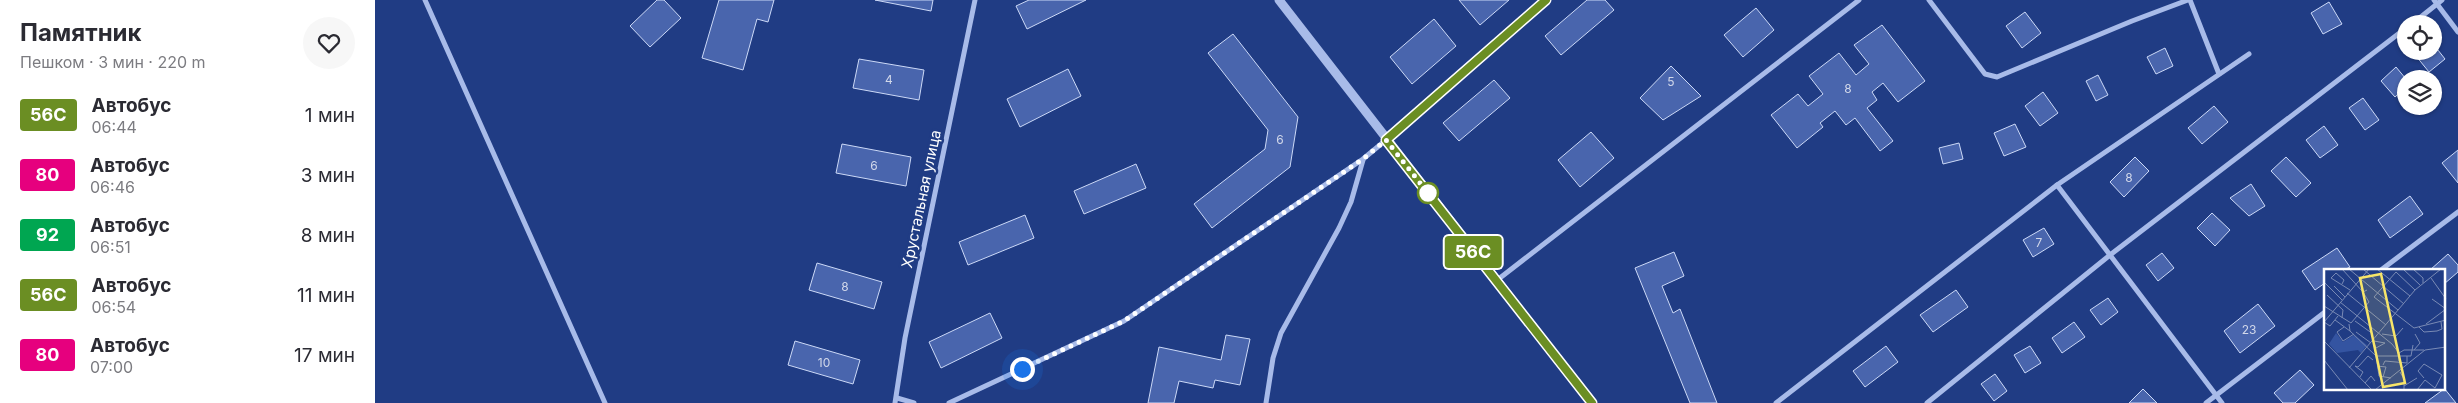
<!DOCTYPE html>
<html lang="ru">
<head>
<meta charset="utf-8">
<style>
  :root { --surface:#fff; --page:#f7f7f7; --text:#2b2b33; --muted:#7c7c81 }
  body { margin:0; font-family:Inter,sans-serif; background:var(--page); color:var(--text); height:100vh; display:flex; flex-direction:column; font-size:19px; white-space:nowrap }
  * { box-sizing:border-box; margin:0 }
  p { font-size:16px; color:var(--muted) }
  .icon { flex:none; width:28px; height:28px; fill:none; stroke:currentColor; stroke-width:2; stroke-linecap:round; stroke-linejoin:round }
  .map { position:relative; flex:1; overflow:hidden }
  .side { display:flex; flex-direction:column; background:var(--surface); width:375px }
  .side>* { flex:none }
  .badge { padding:0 10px; border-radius:4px; font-size:18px; line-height:32px }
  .controls { position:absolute; left:2022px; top:15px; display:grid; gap:10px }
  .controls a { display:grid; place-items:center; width:45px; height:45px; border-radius:50%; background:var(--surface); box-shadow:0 1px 4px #0004; font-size:25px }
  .you { position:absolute; width:25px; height:25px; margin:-12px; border:4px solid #fff; border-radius:50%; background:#1a73e8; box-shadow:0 0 0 8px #1a73e833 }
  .map>.badge { position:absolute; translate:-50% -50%; box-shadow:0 0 0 2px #fff }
  .round { display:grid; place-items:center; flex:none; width:52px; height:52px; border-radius:26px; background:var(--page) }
  .overview { display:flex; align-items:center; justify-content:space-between; height:85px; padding:0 20px }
  h1 { font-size:24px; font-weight:700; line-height:38px }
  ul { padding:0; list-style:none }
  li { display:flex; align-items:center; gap:15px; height:60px; padding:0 20px }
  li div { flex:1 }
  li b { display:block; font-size:19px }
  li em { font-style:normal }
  li .badge { min-width:55px; font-weight:700; text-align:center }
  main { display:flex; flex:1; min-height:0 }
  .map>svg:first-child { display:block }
  .building { fill:#4965ad; stroke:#ccd9f7 }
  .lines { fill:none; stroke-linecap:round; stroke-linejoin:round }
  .minor { stroke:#a8bbe9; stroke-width:5 }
  .tertiary { stroke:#a8bbe9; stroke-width:9 }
  .line-casing { stroke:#fff; stroke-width:11 }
  .line { stroke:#6b8e23; stroke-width:8 }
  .walk { stroke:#fff; stroke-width:5; stroke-dasharray:0 9 }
  .stop-dot { fill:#fff; stroke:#6b8e23; stroke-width:2.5 }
  .labels { text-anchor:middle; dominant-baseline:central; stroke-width:5; stroke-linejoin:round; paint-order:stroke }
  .number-label { font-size:12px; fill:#d2d8ea }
  .street-label { font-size:15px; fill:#fff; stroke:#203c84 }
  .inset-road { fill:none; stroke:#798ab5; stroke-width:1 }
  .view { fill:#f7e569; fill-opacity:0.15; stroke:#f7e569; stroke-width:2.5 }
  .inset-edge { fill:none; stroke:#fff; stroke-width:2.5 }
</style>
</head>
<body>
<main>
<section class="side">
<div class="overview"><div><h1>Памятник</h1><p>Пешком · 3 мин · 220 m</p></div><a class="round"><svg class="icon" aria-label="heart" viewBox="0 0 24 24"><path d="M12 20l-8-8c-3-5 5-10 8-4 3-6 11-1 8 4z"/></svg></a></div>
<ul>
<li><span class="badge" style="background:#6b8e23;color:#fff">56С</span><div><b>Автобус</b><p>06:44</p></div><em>1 мин</em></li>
<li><span class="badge" style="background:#e6007e;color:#fff">80</span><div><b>Автобус</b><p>06:46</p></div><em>3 мин</em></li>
<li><span class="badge" style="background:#00a651;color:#fff">92</span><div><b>Автобус</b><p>06:51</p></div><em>8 мин</em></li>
<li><span class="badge" style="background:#6b8e23;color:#fff">56С</span><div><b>Автобус</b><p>06:54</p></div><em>11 мин</em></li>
<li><span class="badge" style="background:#e6007e;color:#fff">80</span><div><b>Автобус</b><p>07:00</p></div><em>17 мин</em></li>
</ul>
</section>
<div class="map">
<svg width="2083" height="403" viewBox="0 0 2083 403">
  <rect width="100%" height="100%" fill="#203c84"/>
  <g class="building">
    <polygon points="282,0 289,0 306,18 275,47 255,26"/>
    <polygon points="344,0 399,0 393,22 382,19 368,70 327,58"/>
    <polygon points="500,0 558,0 556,11"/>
    <polygon points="654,0 711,0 652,29 641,6"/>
    <polygon points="1084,0 1134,0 1105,25"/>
    <polygon points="1212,0 1230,0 1239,10 1186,55 1170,36"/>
    <polygon points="1954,2 1967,24 1948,34 1936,13"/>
    <polygon points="1381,8 1399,30 1368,57 1349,35"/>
    <polygon points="1650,12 1666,33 1647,48 1631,26"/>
    <polygon points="1059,19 1081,46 1037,84 1015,57"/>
    <polygon points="1507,25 1550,81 1523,102 1508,83 1497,92 1502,100 1492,108 1518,141 1505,151 1480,118 1471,125 1460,111 1445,123 1448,127 1422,148 1396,115 1423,94 1433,106 1448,94 1434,76 1464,53 1481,75 1494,64 1479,45"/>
    <polygon points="858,34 923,117 915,167 837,228 819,204 890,149 893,130 833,53"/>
    <polygon points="2059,45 2070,59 2054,72 2041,56 2047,51 2059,51"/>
    <polygon points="1790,48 1798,66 1781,74 1772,57"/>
    <polygon points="484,59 549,70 544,100 478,88"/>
    <polygon points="1296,66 1326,96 1288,120 1265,98"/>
    <polygon points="2021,67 2031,79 2031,87 2020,97 2006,81"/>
    <polygon points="693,69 706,96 645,127 632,99"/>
    <polygon points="1723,75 1733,95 1721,101 1711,81"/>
    <polygon points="1119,80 1135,98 1084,141 1068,123"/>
    <polygon points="1668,92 1683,113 1665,126 1650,106"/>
    <polygon points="1988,98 2004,120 1990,130 1974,108"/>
    <polygon points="1839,106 1853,122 1827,144 1813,128"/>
    <polygon points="1640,124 1651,147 1629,156 1619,133"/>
    <polygon points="1949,126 1963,145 1945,158 1931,140"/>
    <polygon points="1216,132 1239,158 1205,187 1183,160"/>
    <polygon points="1584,143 1588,159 1568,164 1564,148"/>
    <polygon points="467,144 536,157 531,186 461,173"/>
    <polygon points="2083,150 2083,183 2067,163"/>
    <polygon points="1760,157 1774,171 1749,197 1735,182"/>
    <polygon points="1911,157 1936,183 1921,197 1896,171"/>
    <polygon points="761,164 771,188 709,214 699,191"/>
    <polygon points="1876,184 1890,206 1874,216 1855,198"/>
    <polygon points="2035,196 2048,214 2015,238 2003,220"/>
    <polygon points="1837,213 1855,230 1840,246 1822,228"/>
    <polygon points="650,215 659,238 593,265 584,242"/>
    <polygon points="1669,228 1679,244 1658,257 1648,240"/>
    <polygon points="1962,248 1975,267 1969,270 1950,270 1950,283 1940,290 1927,271"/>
    <polygon points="1299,252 1309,276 1287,286 1298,313 1305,309 1342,403 1315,403 1260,268"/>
    <polygon points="1787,253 1799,268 1783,281 1771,265"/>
    <polygon points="2073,254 2083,265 2083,272 2069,284 2069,270 2055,270"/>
    <polygon points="442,263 507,282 499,309 434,290"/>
    <polygon points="1581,290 1593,307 1558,332 1545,315"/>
    <polygon points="1733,298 1743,312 1726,325 1715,310"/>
    <polygon points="1883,304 1900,326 1865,353 1849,331"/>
    <polygon points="615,313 627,338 566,368 554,342"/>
    <polygon points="1699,322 1710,337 1687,353 1677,338"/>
    <polygon points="851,335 875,339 865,385 840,380 838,388 804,381 799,403 773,403 784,347 846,360"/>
    <polygon points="420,341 485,360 478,384 413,365"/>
    <polygon points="1511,346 1523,362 1490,387 1478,371"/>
    <polygon points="1655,346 1666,363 1650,373 1639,355"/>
    <polygon points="1925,370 1939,385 1920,403 1908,403 1899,393"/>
    <polygon points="1620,374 1632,391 1619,401 1606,384"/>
    <polygon points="2069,388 2081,403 2050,403 2069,389"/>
    <polygon points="1768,389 1782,403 1754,403"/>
  </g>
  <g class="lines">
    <g class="minor">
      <polyline points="50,0 230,403"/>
      <polyline points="1554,0 1610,74 1622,77 1757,21 1813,0"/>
      <polyline points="1815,0 1844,74"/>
      <polyline points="2059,0 2083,32"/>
      <polyline points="2037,24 2067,0"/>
      <polyline points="1682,185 1874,54"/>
      <polyline points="2006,270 2083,212"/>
      <polyline points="1121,281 1484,0"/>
      <polyline points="522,398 539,403"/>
      <polyline points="520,403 530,338 600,0"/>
      <polyline points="574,403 749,321 988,159 1011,140"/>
      <polyline points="891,403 898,358 906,333 964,228 976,202 988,160"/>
      <polyline points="1401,403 1682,185 1847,403"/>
      <polyline points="1552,403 1735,255 2031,28"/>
      <polyline points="1831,403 1950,312"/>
    </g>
    <g class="tertiary">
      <polyline points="904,0 1217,403"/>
      <polyline points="1011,140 1171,0"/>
    </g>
  </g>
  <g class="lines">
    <g class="line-casing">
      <polyline id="line" points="1171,0 1011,140 1217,403"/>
    </g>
    <use href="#line" class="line"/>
    <polyline class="walk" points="647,369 749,321 988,159 1011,140 1053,193"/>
  </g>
  <circle class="stop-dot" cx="1053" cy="193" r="10"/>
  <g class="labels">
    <g class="number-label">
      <text x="514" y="79">4</text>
      <text x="1296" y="81">5</text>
      <text x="1473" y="88">8</text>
      <text x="905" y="139">6</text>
      <text x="499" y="165">6</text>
      <text x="1754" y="177">8</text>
      <text x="1664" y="242">7</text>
      <text x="470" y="286">8</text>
      <text x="1874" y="329">23</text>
      <text x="449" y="362">10</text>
    </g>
    <g class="street-label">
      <text transform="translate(546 199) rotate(-78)">Хрустальная улица</text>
    </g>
  </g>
  <g transform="translate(1949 269)">
    <rect width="121" height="121" fill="#203c84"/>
    <path d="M12,64l7,9 11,-7 13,10 -6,8 -3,-3 -21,3 -8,-9z" fill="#3454a1"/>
    <path class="inset-road" d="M18,0l21,23M25,0l49,41M39,0l41,35M53,0l33,27M79,0l17,16M89,0l10,9v5M107,9l15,21M0,13l18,18M18,15l2,-4 -8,-7 -5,5 19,12M10,17l11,11M91,21l-19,-18 -22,25 40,31 32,-8M23,24l39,32M3,26l16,15 -1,8M108,30l14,10M16,33l52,42 7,9v8M0,37l27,17 18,-21 -6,-10 4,-2M11,51l15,11M31,52l18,13M0,53l45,-53M0,53l6,4 8,-10M25,55l1,7 26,25h35l2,-11M102,55l20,-15M20,58l-7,5 6,9 11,-7M95,58l5,5 13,-1 5,-2 -1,-7M32,63l15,11M58,65l14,2 7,-8M0,72l48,49M49,72l3,7 9,-5 -11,-2M90,81l6,-7 -5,-9M75,84l5,-3h20M52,87l3,20 12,2M0,91l24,30M59,96l2,-4 22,2v-7M53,97l9,1 -3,10M25,99l66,-78 26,-21M76,103l4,7v11M36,108l3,-5 -8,-6 3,1 10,-11 5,4M41,114l6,-7 4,5M80,117l13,-8M51,121l50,-40 21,-3M93,121l8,-10 10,8 7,-13 -18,-11 -6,7 6,7"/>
    <path class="view" d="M57,5l24,109 -22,4 -23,-109z"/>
    <rect width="121" height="121" class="inset-edge"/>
  </g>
</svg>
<div class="controls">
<a><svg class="icon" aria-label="locate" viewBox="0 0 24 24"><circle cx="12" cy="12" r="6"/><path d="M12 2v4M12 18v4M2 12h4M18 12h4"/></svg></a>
<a><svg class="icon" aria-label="layers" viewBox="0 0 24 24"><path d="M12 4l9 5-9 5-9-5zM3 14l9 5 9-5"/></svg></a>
</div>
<div class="you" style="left:647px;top:369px"></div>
<b class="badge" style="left:1098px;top:252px;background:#6b8e23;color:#fff">56С</b>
</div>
</main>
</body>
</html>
